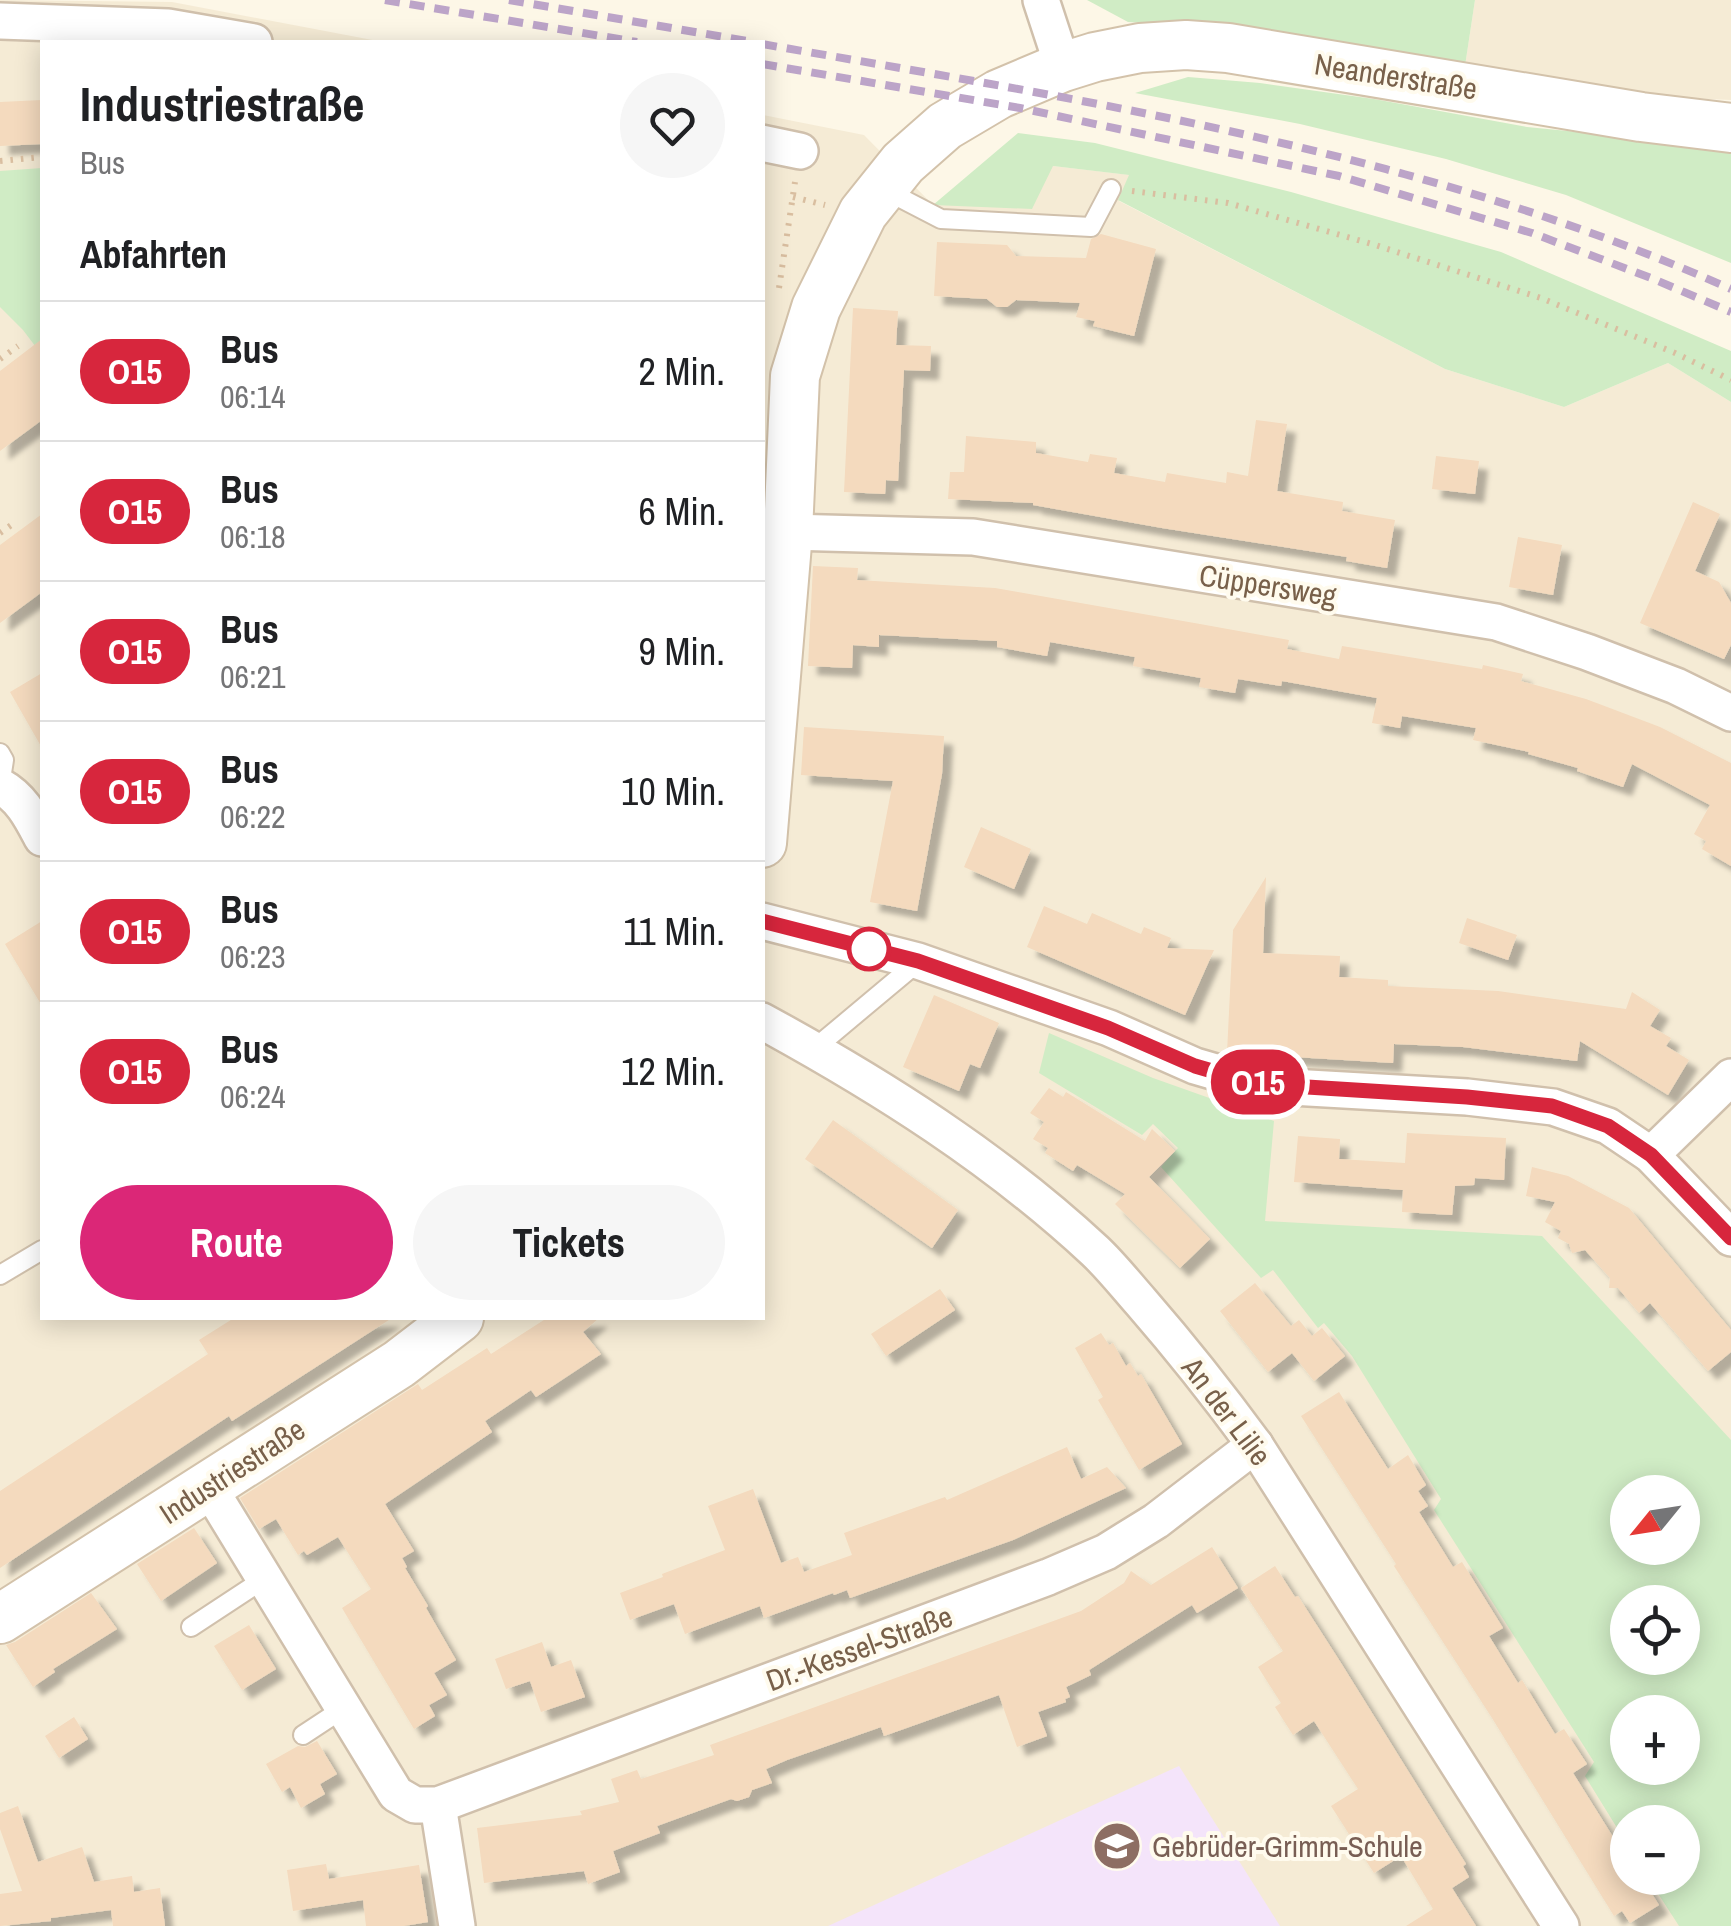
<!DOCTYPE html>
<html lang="de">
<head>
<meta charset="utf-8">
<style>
  :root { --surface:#fff; --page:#f6f6f6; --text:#202124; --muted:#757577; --line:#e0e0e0; --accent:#db2777 }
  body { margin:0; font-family:"Archivo Narrow",sans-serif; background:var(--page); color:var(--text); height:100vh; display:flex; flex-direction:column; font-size:38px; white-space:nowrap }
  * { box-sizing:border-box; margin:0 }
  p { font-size:32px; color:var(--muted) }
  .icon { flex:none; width:55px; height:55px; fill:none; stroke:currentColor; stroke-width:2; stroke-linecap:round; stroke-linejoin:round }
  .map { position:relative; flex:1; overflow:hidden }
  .panel { position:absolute; left:40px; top:40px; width:725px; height:1280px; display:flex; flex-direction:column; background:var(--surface); border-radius:0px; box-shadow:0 5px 25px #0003 }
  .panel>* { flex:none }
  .badge { padding:0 20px; border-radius:32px; font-size:35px; line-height:65px }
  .needle { width:65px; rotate:240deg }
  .tools { position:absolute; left:1610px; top:1475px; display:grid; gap:20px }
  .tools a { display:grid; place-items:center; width:90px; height:90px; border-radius:50%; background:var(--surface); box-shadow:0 5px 25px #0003; font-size:50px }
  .map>.badge { position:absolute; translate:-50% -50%; box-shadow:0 0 0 5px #fff }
  h2 { padding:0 40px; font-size:38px; line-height:90px }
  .round { display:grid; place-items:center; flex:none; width:105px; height:105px; border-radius:52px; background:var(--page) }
  .head { display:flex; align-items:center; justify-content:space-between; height:170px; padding:0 40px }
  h1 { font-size:48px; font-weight:700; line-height:75px }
  .cta { display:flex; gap:20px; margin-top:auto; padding:20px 40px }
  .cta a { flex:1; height:115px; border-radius:60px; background:var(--accent); color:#fff; font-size:40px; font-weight:700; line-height:115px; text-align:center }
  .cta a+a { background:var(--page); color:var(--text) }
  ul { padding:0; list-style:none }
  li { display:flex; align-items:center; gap:30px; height:140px; padding:0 40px; border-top:2px solid var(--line) }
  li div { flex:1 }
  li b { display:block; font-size:38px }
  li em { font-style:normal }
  li .badge { min-width:110px; font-weight:700; text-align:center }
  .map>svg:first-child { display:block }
  .residential { fill:#f5ebd5; fill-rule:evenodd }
  .education { fill:#f4e4fa }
  .green { fill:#d0ecc5; fill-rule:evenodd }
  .building { fill:#f4dabe; filter:url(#shadow) }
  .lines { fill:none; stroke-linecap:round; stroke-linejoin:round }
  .lane-casing { stroke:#d0c0ac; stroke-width:22 }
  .street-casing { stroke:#d0c0ac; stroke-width:40 }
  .secondary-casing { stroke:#d3c2aa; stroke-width:52 }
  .path { stroke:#d9bea0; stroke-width:6; stroke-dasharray:2.5 8; stroke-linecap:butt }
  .lane { stroke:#fff; stroke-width:18 }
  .street { stroke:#fff; stroke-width:35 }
  .secondary { stroke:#fff; stroke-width:48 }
  .rail { stroke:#bca4c8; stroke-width:8; stroke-dasharray:15 10; stroke-linecap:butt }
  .line-casing { stroke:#fff; stroke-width:22 }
  .line { stroke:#d7263d; stroke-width:15 }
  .stop-dot { fill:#fff; stroke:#d7263d; stroke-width:5 }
  .labels { text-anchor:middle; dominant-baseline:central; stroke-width:8; stroke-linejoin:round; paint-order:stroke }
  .street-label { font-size:30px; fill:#78604a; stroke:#fffbee }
  .education-label { font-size:30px; fill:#785e54; stroke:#fffbee; text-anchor:start }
</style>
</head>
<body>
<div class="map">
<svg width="1731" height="1926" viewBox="0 0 1731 1926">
  <defs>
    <filter id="shadow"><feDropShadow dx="9" dy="9" stdDeviation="2.5" flood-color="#0004"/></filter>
  </defs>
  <rect width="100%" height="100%" fill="#fdf7e7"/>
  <g class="residential">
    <path d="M0,0l172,2 211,40h-341v1276h720l1,-1203 101,20 69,70 120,-39 77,9 -11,26 326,168 119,38 104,-44 63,39v1524h-1731zM1628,1492h54v56h-54zM1628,1602h54v56h-54zM1628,1712h54v56h-54zM1628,1822h54v56h-54z"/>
    <polygon points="1475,0 1731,0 1731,100 1687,98 1465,66"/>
  </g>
  <polygon class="education" points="1179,1766 1280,1926 828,1926"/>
  <g class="green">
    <polygon points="1087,0 1475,0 1465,66 1228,28 1128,22"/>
    <polygon points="1188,77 1260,83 1374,99 1527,127 1731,147 1731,263 1566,195 1446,159 1300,124 1135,93"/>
    <polygon points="1018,133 1095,143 1291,192 1501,252 1731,351 1731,402 1668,363 1564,407 1445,369 1118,200 1129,175 1053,166 1032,209 933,205"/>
    <polygon points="42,168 42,355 23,330 0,307 0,171"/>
    <path d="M1049,1033l104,45 121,43 -9,100 277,15 189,204v486h-52l-31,-48h34v-56h-54l-1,22 -42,-68 9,-14 -160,-252 7,-11 -89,-143 -28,-33 -6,5 -45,-58 -12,8 -100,-111 17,-19 -25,-24 -11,11 -103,-62zM1682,1492v56h-54v-56zM1628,1602h54v56h-54zM1682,1712v56h-54v-56z"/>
  </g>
  <g class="building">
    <polygon points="42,100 42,144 0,146 0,102"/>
    <polygon points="1101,234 1156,249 1134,336 1093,326 1095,321 1076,317 1080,303 1016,300 1007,307 997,307 987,299 934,296 937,242 1007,245 1016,256 1086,258 1091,239"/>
    <polygon points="853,308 898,311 896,345 931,346 930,371 904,370 898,481 886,480 885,494 844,492"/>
    <polygon points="42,339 42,420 0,451 0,371"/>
    <polygon points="1256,420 1287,424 1277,491 1343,502 1342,511 1395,520 1387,568 1346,561 1347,557 1162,528 1033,505 1033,503 948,499 950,472 964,472 966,436 1036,442 1036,453 1088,462 1090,454 1117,458 1114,473 1165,482 1167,473 1226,483 1227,472 1248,476"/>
    <polygon points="1436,456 1479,461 1475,494 1432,489"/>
    <polygon points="1693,502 1720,514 1695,571 1719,582 1731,603 1731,645 1724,659 1640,623"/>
    <polygon points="42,514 42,592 0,623 0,545"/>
    <polygon points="1518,537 1562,545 1553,595 1509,587"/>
    <polygon points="813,566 858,568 857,580 995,588 1200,624 1289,640 1287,649 1339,659 1342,646 1482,669 1483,665 1523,674 1521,681 1586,699 1660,727 1731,763 1731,866 1702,849 1706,841 1694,834 1710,805 1632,764 1623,787 1577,771 1578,768 1528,754 1529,752 1473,740 1476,728 1402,716 1400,728 1372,723 1377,698 1282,681 1281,686 1238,679 1235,693 1199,687 1201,678 1133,666 1135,657 1050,642 1047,656 997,647 997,641 879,635 879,647 853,645 852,668 808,666"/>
    <polygon points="42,673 42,748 10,692"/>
    <polygon points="804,727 944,736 942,774 917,911 870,902 893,781 801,775"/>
    <polygon points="981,827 1031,849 1014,889 964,867"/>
    <polygon points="1266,877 1263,953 1340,956 1339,977 1388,980 1388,986 1498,991 1626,1009 1632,992 1660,1010 1650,1026 1671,1038 1666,1046 1689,1060 1668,1095 1580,1041 1577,1061 1463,1047 1394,1044 1393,1063 1227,1053 1233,930"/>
    <polygon points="1044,906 1087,924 1092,913 1141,934 1144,927 1171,938 1167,948 1214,950 1185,1015 1027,947"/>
    <polygon points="1467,918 1517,935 1508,960 1459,943"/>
    <polygon points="42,921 42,1006 5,944"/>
    <polygon points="934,995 999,1023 980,1068 970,1064 959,1091 903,1067"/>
    <polygon points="1049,1088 1063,1097 1066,1092 1145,1141 1152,1129 1175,1151 1149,1177 1210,1239 1180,1268 1115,1204 1125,1194 1077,1165 1073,1171 1045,1153 1048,1148 1033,1139 1044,1122 1030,1113"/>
    <polygon points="833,1120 958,1210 932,1248 805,1159"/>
    <polygon points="1407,1133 1506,1138 1504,1180 1475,1178 1474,1185 1455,1186 1452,1215 1402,1212 1403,1190 1294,1182 1298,1136 1340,1139 1339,1159 1405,1163"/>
    <polygon points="1532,1167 1568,1176 1629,1208 1731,1330 1731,1352 1708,1371 1650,1303 1639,1313 1618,1288 1609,1288 1610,1278 1585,1250 1572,1253 1569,1244 1558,1238 1561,1231 1545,1222 1555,1202 1526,1196"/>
    <polygon points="1255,1283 1291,1326 1299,1320 1312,1336 1322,1328 1345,1356 1314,1381 1292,1353 1268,1372 1220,1311"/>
    <polygon points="940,1289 955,1310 886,1356 871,1334"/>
    <polygon points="234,1318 392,1318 232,1421 229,1416 0,1568 0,1491 208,1354 199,1340"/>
    <polygon points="547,1318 599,1318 583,1332 601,1354 536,1397 531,1390 485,1421 492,1432 385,1504 414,1551 402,1558 407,1567 405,1568 428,1606 426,1608 456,1660 434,1673 447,1695 429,1705 435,1716 414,1729 342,1608 371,1589 338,1537 307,1555 304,1551 298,1555 276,1519 259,1529 240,1498 418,1384 422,1390 487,1348 491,1354"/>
    <polygon points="1101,1333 1109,1345 1113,1343 1126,1366 1130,1363 1138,1376 1141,1374 1182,1444 1139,1470 1098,1400 1103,1397 1075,1348"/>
    <polygon points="1339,1392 1388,1469 1408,1455 1426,1485 1418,1491 1428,1506 1419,1512 1453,1567 1462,1562 1503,1628 1489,1636 1518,1683 1522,1680 1555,1734 1564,1729 1587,1764 1573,1773 1615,1840 1618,1838 1628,1855 1628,1878 1642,1878 1659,1905 1630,1923 1622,1911 1614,1916 1492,1718 1394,1566 1396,1564 1301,1416"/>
    <polygon points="1067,1447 1081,1479 1107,1467 1126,1488 1013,1540 850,1598 847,1590 834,1595 833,1593 764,1618 760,1606 685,1634 674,1604 630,1620 620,1593 663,1577 662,1574 725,1550 708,1506 753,1489 781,1563 798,1557 804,1572 852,1555 844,1533 945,1497 947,1500"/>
    <polygon points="194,1528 217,1563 161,1601 137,1564"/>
    <polygon points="1212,1547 1238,1588 1197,1613 1192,1605 1089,1670 1091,1675 1066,1687 1070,1697 1065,1699 1066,1702 1038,1712 1047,1736 1017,1747 999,1695 884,1736 881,1727 787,1760 766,1769 772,1783 752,1790 749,1797 737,1801 731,1799 657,1826 660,1833 613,1851 620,1872 588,1884 584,1871 484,1883 477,1828 582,1815 580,1811 619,1802 611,1779 637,1770 641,1779 714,1755 710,1745 1081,1611 1124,1583 1131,1571 1151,1585"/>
    <polygon points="1275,1566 1295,1597 1298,1596 1341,1663 1466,1864 1463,1866 1469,1877 1452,1888 1476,1926 1406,1926 1433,1909 1401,1856 1374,1873 1331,1806 1358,1789 1314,1721 1293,1735 1275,1707 1281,1703 1258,1667 1283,1651 1241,1588"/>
    <polygon points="91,1593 117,1629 53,1669 55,1672 33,1687 6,1645 15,1642"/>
    <polygon points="249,1625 276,1669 242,1690 214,1646"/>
    <polygon points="542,1642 551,1667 571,1660 585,1697 541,1712 530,1681 506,1689 495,1659"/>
    <polygon points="74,1717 88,1739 59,1758 45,1736"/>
    <polygon points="317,1741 337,1774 320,1784 325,1794 301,1808 290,1787 282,1792 266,1764 298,1746 305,1747"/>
    <polygon points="18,1806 38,1862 82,1847 94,1882 132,1876 134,1892 160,1888 165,1926 113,1926 111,1910 51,1918 51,1921 0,1926 0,1894 22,1891 0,1829 0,1813"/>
    <polygon points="326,1864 329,1879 419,1865 428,1922 404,1926 366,1926 363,1900 293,1911 287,1870"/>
  </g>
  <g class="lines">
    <g class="lane-casing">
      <g id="lane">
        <polyline points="883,189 941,219 1091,227 1111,189"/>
        <polyline points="0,753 4,760 0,786"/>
        <polyline points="814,1049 918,962"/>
        <polyline points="0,1275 42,1250"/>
        <polyline points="191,1627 264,1579"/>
        <polyline points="303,1735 344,1708"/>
      </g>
    </g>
    <g class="street-casing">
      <g id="street">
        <polyline points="1041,0 1063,67"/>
        <polyline points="0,21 168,27 254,42"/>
        <polyline points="762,143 800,151"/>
        <polyline points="788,532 973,537 1496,622 1587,652 1676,686 1731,713"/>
        <path d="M0,786c22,12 31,31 42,52"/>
        <polyline points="762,921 918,961 1109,1028 1195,1066 1243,1080 1291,1087 1467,1097 1553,1107 1608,1126 1651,1155 1731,1238"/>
        <path d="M762,1021c119,65 233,137 333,230 16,15 31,34 46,51 40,46 78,94 114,143l306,481"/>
        <polyline points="1651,1155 1731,1077"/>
        <polyline points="208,1486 396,1794 415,1805 438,1805 1048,1577 1106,1552 1156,1521 1255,1445"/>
        <polyline points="438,1805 457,1926"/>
      </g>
    </g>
    <g class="secondary-casing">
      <g id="secondary">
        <polyline points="762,843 788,532 795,376 816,308 863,213 903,163 945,126 999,94 1063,67 1095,57 1140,48 1186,45 1228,48 1641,117 1731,128"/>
        <polyline points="0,1619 399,1364 459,1318"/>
      </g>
    </g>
    <g class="path">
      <polyline points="0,161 42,157"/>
      <polyline points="1132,191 1228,203 1372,244 1541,298 1675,353 1731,380"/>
      <polyline points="793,197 825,205"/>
      <polyline points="779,288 795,182"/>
      <polyline points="0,359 18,346"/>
      <polyline points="0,533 17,521"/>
    </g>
    <use href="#lane" class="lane"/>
    <use href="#street" class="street"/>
    <use href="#secondary" class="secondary"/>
    <g class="rail">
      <polyline points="385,0 637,42"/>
      <polyline points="509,0 753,42"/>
      <path d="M762,44c331,58 661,108 969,245"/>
      <polyline points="762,64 1020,108 1339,176 1532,233 1651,278 1731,312"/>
    </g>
  </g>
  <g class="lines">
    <g class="line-casing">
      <polyline id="line" points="762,921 918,961 1108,1028 1195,1066 1243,1080 1291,1086 1467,1097 1552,1106 1608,1126 1651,1155 1731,1238"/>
    </g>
    <use href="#line" class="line"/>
  </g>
  <defs>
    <g id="school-disc" transform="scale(2.5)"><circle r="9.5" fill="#8d6e63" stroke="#fffbee"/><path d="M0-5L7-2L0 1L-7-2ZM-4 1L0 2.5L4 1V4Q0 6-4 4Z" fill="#fff"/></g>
  </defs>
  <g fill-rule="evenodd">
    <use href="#school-disc" x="1117" y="1846"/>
  </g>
  <circle class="stop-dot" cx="869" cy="949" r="20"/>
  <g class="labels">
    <g class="street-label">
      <text transform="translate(1396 76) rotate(9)">Neanderstraße</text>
      <text transform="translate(1268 585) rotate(9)">Cüppersweg</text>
      <text transform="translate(1227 1411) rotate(53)">An der Lilie</text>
      <text transform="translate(232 1471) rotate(-33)">Industriestraße</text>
      <text transform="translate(859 1648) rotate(-20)">Dr.-Kessel-Straße</text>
    </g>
    <g class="education-label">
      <text x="1152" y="1846">Gebrüder-Grimm-Schule</text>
    </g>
  </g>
</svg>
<div class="tools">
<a><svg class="needle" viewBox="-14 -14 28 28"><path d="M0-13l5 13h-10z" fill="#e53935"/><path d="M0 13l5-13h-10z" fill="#757577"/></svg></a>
<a><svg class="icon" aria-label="locate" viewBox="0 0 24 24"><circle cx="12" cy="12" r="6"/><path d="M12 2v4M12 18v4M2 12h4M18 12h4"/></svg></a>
<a>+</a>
<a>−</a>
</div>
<b class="badge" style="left:1258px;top:1082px;background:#d7263d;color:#fff">O15</b>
<section class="panel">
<div class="head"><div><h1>Industriestraße</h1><p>Bus</p></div><a class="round"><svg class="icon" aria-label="heart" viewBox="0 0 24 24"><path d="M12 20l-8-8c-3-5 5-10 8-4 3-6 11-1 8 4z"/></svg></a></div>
<h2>Abfahrten</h2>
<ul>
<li><span class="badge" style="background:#d7263d;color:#fff">O15</span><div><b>Bus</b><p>06:14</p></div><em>2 Min.</em></li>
<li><span class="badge" style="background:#d7263d;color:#fff">O15</span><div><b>Bus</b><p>06:18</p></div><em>6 Min.</em></li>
<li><span class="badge" style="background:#d7263d;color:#fff">O15</span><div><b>Bus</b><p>06:21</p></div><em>9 Min.</em></li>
<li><span class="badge" style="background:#d7263d;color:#fff">O15</span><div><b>Bus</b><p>06:22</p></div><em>10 Min.</em></li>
<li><span class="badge" style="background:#d7263d;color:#fff">O15</span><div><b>Bus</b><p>06:23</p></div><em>11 Min.</em></li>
<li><span class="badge" style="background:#d7263d;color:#fff">O15</span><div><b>Bus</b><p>06:24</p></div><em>12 Min.</em></li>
</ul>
<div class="cta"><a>Route</a><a>Tickets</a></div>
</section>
</div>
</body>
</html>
